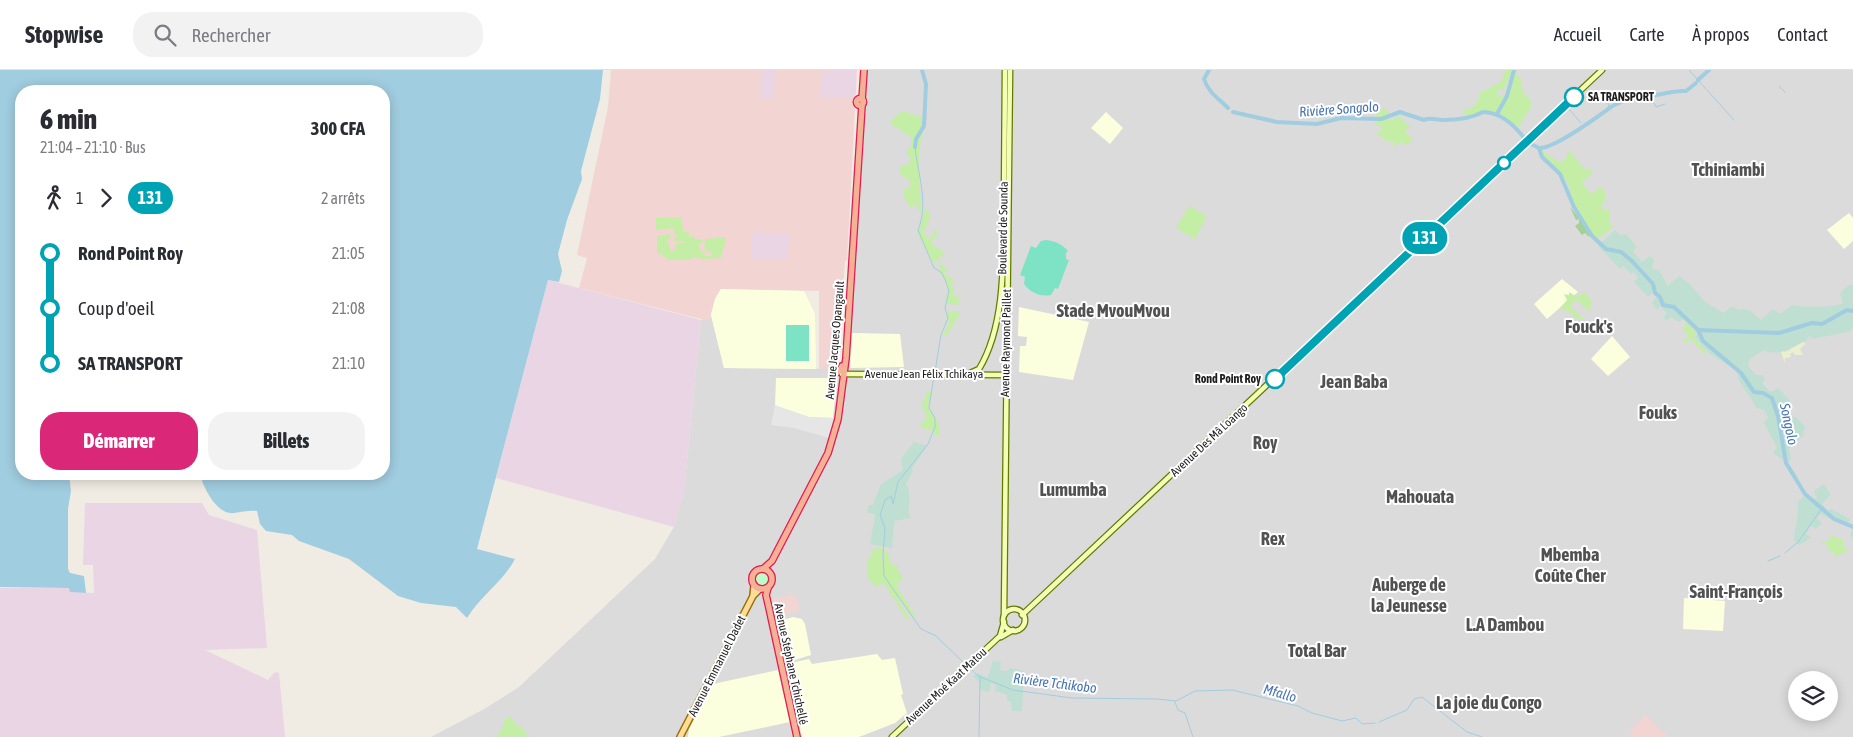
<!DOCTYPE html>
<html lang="fr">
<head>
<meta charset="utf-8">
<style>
  :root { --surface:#fff; --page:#f2f2f3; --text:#2b2b33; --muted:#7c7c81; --line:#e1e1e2; --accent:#db2777 }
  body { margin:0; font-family:"Asap Condensed",sans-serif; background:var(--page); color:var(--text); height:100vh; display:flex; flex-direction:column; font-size:19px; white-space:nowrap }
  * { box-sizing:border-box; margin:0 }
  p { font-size:16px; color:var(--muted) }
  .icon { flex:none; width:28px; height:28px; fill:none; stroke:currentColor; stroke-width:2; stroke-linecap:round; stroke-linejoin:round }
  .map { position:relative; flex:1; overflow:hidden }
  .side { position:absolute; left:15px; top:15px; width:375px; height:395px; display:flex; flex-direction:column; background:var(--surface); border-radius:20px; box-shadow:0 2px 12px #0003 }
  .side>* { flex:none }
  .badge { padding:0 10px; border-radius:16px; font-size:18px; line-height:32px }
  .buttons { position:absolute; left:1788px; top:601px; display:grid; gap:10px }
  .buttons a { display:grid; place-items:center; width:50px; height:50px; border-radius:50%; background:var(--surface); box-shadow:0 2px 12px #0003; font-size:25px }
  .map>.badge { position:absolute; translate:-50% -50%; box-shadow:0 0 0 2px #fff }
  .legs { display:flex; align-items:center; gap:8px; height:55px; padding:0 25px; font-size:16px }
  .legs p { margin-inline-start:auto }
  .summary { display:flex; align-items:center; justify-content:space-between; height:85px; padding:0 25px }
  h1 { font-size:28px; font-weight:800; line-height:38px }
  .button { display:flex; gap:10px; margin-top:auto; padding:10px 25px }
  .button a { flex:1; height:58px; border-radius:20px; background:var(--accent); color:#fff; font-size:20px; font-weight:800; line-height:58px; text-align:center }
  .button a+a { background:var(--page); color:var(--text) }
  ul { padding:0 25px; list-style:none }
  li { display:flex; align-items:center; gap:18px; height:55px; font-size:19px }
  li i { display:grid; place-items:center; width:8px; height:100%; margin:0 6px; background:currentColor }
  li i::after { content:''; width:12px; height:12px; margin:-6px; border:4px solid; border-radius:50%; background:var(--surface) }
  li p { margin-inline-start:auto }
  li:first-child i { background:linear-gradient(#0000 50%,currentColor 0) }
  li:last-child i { background:linear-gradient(currentColor 50%,#0000 0) }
  header { display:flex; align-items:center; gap:30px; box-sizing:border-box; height:70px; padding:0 25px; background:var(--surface); border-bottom:1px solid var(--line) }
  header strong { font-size:24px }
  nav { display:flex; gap:28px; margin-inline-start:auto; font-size:18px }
  .search { width:350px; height:45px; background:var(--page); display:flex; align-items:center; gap:12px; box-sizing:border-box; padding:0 18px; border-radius:20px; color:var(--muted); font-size:19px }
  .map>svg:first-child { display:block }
  .residential { fill:#dcdbdb; fill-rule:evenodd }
  .commercial { fill:#f2d5d2 }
  .industrial { fill:#e9d5e4 }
  .education { fill:#fcffdd }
  .farmland { fill:#eaf0ce }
  .grass { fill:#c4eda6 }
  .forest { fill:#a3d196 }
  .wetland { fill:#bfdfd3 }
  .park { fill:#befcc8 }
  .pitch { fill:#7de3c4 }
  .parking { fill:#e6e6e6 }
  .water { fill:#a1cde0 }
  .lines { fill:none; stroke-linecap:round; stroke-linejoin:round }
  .stream { stroke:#a1cde0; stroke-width:1 }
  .river { stroke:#a1cde0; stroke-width:4 }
  .secondary-casing { stroke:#637a00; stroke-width:7 }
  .primary-casing { stroke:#987100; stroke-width:8 }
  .trunk-casing { stroke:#e41a50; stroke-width:8 }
  .secondary { stroke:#f4fdb4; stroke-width:4.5 }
  .primary { stroke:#ffdb99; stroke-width:5 }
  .trunk { stroke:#f5b196; stroke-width:5.5 }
  .line-1-casing { stroke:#fff; stroke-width:11 }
  .line-1 { stroke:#00a3b4; stroke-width:8 }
  .stop-1-dot { fill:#fff; stroke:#00a3b4; stroke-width:2.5 }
  .labels { text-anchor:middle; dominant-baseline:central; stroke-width:4; stroke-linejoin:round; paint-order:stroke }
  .stop-label { font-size:12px; font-weight:bold; fill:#1e1e1e; stroke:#fff; text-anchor:start }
  .street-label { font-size:12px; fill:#1e1e1e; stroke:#fff }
  .water-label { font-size:14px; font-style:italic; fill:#4574b3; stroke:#fff }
  .district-label { font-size:18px; font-weight:bold; fill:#515151; stroke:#fff }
</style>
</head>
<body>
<header>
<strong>Stopwise</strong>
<div class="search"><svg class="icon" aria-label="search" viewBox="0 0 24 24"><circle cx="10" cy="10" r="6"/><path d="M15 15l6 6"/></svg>Rechercher</div>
<nav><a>Accueil</a><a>Carte</a><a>À propos</a><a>Contact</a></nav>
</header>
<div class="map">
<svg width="1853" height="667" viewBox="0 0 1853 667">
  <rect width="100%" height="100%" fill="#f0ece3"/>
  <path class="residential" d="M866,0h987v667h-1422l55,-29 33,-21 136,-128 19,-32 10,-36 17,-171 10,-5 13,53 123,1zM1796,610h33v32h-33z"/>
  <g class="commercial">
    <polygon points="611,0 857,0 847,190 845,191 838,299 819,299 819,221 721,219 715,229 709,251 579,218 587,188 577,185 608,37"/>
    <polygon points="795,524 801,540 776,547 773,529"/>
    <polygon points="1645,645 1668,667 1634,667 1629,662"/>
  </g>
  <g class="industrial">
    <polygon points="761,0 775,0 774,29 760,28"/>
    <polygon points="831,0 856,0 855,28 820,28 822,2 830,3"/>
    <polygon points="753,162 790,164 787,190 751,190"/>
    <polygon points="548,210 701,250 684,421 674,457 496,408"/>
    <polygon points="85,433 202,433 209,445 257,460 267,578 205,580 268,610 275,602 279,603 285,667 0,667 0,518 70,518 70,522 94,523 93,495 83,495"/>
  </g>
  <g class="education">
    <polygon points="1106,42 1123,58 1110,74 1091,58"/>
    <polygon points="1849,143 1853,148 1853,171 1844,179 1827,160"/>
    <polygon points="1562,209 1578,222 1547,249 1534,234"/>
    <polygon points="721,219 804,221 815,244 816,299 724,298 711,245 715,229"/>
    <polygon points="1019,237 1089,252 1073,310 1019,302 1020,276 1026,276 1027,267 1018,266"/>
    <polygon points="852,263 900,264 904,297 850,298"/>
    <polygon points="1612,266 1630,287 1608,306 1591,289"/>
    <polygon points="776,308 837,308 833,348 809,347 775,336"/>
    <polygon points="1684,528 1725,531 1723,561 1683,559"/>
    <polygon points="793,547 802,549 805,554 811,585 785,593 776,552"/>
    <polygon points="877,584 882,590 895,588 903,624 901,625 907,643 895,653 859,667 802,667 786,594 809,589 812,594"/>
    <polygon points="778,600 790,652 719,667 688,667 689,659 713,614"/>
  </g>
  <polygon class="farmland" points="1803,270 1805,274 1800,279 1803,285 1795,285 1793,282 1790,284 1791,287 1785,288 1785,293 1780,279 1785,282 1790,280 1794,274 1796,276"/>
  <g class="grass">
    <path d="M1505,0h7l-8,20h-6l-1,5 4,2 7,-7 8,-20 1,5 4,4 2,14c18,13 2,18 -3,33l-1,1 -19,-13 -16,-2 -13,5 -9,-5c6,-6 9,2 18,-16l-2,-2 24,-13z"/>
    <polygon points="1385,38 1391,46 1388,48 1390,50 1395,50 1397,45 1410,57 1405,61 1413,70 1406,75 1400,72 1394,77 1394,71 1385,71 1384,67 1379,67 1376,60 1381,62 1382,56 1375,56 1377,43"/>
    <path d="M902,41l20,6v6l3,3c-11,29 -4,58 -4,88l-5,-10 -5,4 -6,-9 -2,-10 8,-2 -3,-9 -5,-1 -4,-5 1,-5 8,-3 3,-5 -5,-6 5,-7v-9l-22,-14z"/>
    <polygon points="1534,75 1559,92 1565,90 1569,80 1585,100 1590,98 1593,102 1582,113 1591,124 1600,117 1605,121 1605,130 1601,138 1605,140 1609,139 1610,155 1614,157 1597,169 1572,135 1572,127 1568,114 1561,103"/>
    <polygon points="1189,136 1207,146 1195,169 1176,158"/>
    <polygon points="925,139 929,142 930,148 923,163 931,169 934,161 937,160 938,164 931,174 945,183 933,193 918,164"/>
    <polygon points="682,147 683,161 689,162 689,167 693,166 696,169 704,170 699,175 701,182 705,182 704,186 712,186 712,183 706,181 704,173 706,169 724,167 726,169 721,188 704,189 693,187 691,190 667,190 662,184 657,183 657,165 665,166 669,163 671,167 667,170 671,181 675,180 676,174 686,172 686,171 674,171 673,168 678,167 673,163 675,158 656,160 656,148"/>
    <polygon points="938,191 941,191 942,196 948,198 944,203 953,210 952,217 955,219 952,224 961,229 957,235 946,233 948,214 938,200 941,199"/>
    <polygon points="1569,222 1577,227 1584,222 1591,229 1590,243 1576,230 1570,236 1585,250 1574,248 1573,244 1560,238 1567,230 1564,224 1569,225"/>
    <polygon points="946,235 948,241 958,241 960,244 947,265 943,265 939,271 949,254"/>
    <polygon points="1686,252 1697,263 1693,266 1706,281 1705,285 1690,268 1689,271 1684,273 1683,271 1689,266 1683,260"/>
    <polygon points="927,322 932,322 928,337 938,352 940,365 936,365 932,360 922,358 921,353 926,350 926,341 921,338"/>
    <polygon points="1830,465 1843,470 1843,477 1848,479 1845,483 1840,484 1839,486 1833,486 1834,482 1828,480 1828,474 1822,474 1823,471 1829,471"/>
    <polygon points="884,478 882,485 883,501 883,484 887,479 890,493 898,496 898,501 903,507 900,512 897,513 897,517 915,545 914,549 899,528 897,528 910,550 907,550 884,513 876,517 867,507 867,488 872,487 871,479"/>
    <polygon points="510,646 518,657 520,655 529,667 495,667 503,660 501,656 505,653 504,650"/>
  </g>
  <polygon class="forest" points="1570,137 1590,161 1589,167 1585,163 1582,165 1575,156 1579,153 1579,149 1576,150"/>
  <g class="wetland">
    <path d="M1615,160l5,5 6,-1 11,13 -4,4 9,11 8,-6 4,4 -2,9 7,1 9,16 11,-10 12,9 14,17 19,11 8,-7 7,4c10,-3 15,4 22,10l12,-11 7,5 12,-9c11,2 42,3 51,-2l-3,-10 10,-9 3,1v42l-2,4 -38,8 -3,-3 -3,2v2c-12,6 -29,18 -43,10l-14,9 -2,7 8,9h6l3,4 -3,4 8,9 8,-4 12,12 -4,5 4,12h6l10,11 -3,3 1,4 -15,14 2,10 -3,3 10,16 -3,2 -12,-20 -10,-7 4,-5 -13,-25 4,-6 -4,-7 -8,-2c-5,-14 -18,-22 -19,-37l-28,-18 -14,-16 3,-4 -14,-15 -5,4 -7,-5 -5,3 -4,-2 4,-5 -7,-7 -3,4 -5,-7 5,-7 -4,-4 -5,5 -14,-15 4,-4 -4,-6 -3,2 -8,-8 -3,3 -22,-23z"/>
    <path d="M914,372l13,4 -15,22 1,3 -7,13c7,11 0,23 4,34l-16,3 -2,27 -22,-4 5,-29 -8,-3 2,-7h4l8,-21 22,-14 -2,-11z"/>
    <path d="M1824,414l7,11 -9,9 6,7 3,-2 19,10 -2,3 5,3v14l-3,-4 2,-7 -32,-14 -3,5 5,4 -6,6 -5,-3 -5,8 5,4 -12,7 -5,-5c1,-14 5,-25 4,-38l7,-7 6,5 6,-2 -3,-7z"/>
    <polygon points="993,591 1001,592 1000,600 1008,601 1010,598 1024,601 1022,641 1012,641 1011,631 1007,631 1007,625 995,621 996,615 991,613 989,622 980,620 979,612 973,606 978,603 987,608"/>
  </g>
  <circle class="park" cx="762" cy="509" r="9"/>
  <g class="pitch">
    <path d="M1046,170c9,1 16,4 22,11l-2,2v6l3,1 -11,29 -3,-1 -4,7c-11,2 -20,-2 -27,-11l1,-7 -5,-2 11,-29 5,2 5,-7z"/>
    <rect x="786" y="255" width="23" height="36"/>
  </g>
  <polygon class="parking" points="775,335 809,347 834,348 829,368 794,358 771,355"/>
  <path class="water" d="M0,0h603l-3,29 -19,72 1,8 -15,41 -9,34 4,17 -3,11 -11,-2 -71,269 38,10c-12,23 -33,35 -48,59l-11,-11 -35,-4 -23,-7 -49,-37 -50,-18 -7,-6 -26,-4 -6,-7 -3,-13c-8,-1 -15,1 -23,2 -16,2 -27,-20 -32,-32l2,-7h180v-383h-363v383h48l2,17 -3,18v60l2,4 14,3 2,17 -16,-1 -1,-4 -69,-1z"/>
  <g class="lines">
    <g class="stream">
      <polyline points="1689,0 1706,19"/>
      <polyline points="1595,10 1604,1"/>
      <polyline points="1779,16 1785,22"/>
      <polyline points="1707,20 1734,50"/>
      <polyline points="1605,25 1609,36"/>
      <polyline points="1651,27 1656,37 1665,34"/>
      <polyline points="1581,53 1568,38 1568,36 1594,11"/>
      <path d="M915,77c3,28 14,56 3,83l16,38 7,4 4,7 4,12 -4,17 3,10 -7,17 -6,37"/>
      <polyline points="934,306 929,338 935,348 935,357 928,374 898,412 893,434 891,426 885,430 880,445 885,458 883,485 884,506 921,559 936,566 967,596"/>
      <polyline points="1785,483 1798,472 1823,437"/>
      <polyline points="1768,491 1780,486"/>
      <polyline points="970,598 978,606 1013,620 1072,628 1157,629 1176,631 1195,621 1232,620 1298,636 1312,643 1342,651 1356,648 1362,654 1375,653"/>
      <polyline points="1175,632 1178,640 1185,643 1193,667"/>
      <polyline points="1379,652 1407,640 1414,629 1422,627 1467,662 1482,667"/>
      <polyline points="979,667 980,608"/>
    </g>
    <g class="river">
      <path d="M1209,0l-5,9c4,13 15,20 24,29"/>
      <polyline points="1698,10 1709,0"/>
      <path d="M1640,27c16,0 30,-7 46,-6l10,-8"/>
      <polyline points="1626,30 1638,27"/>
      <path d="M1233,42l44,10 40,2 24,-6 40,1 19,-7 24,8c6,-3 12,0 19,0 13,0 29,-2 40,-8 18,0 32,14 42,27"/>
      <polyline points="1497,44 1507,26 1514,0"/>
      <polyline points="1531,74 1539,78 1542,87 1560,104 1574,137 1592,166 1606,179 1621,182 1632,191 1653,214 1655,223 1660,227 1663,235 1674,237 1698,260 1703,271 1741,303 1754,322 1763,323 1772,328 1778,346 1786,393 1805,424 1834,449 1853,457"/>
      <polyline points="915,77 916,69 924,56 926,14 922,0"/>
      <path d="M1539,78c15,1 58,-31 72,-41 4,-3 10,-4 14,-7"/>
      <polyline points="1698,260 1779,263 1812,253 1822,254 1847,240 1853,241"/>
    </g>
    <g class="secondary-casing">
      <g id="secondary">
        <polyline points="842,304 1006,305"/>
        <path d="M968,304l11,-5c28,-46 24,-116 25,-169 0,-43 1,-87 1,-130"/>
        <circle cx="1014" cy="550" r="11"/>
        <polyline points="1004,545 1010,0"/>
        <polyline points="1022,545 1602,0"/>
        <polyline points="1001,567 1013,560"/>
        <polyline points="892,667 1000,566 1004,552"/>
      </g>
    </g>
    <g class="primary-casing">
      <g id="primary">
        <polyline points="753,525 754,515"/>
        <polyline points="680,667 753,526 760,519"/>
      </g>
    </g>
    <g class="trunk-casing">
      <g id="trunk">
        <circle cx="860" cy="32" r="3.5"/>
        <polyline points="862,30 864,0"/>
        <polyline points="834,304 840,301 842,296"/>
        <circle cx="762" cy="509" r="10"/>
        <polyline points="763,499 772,491 828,383 838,349 846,288 862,35"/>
        <polyline points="768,518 766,525 769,538 797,667"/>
      </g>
    </g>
    <use href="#secondary" class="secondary"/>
    <use href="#primary" class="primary"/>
    <use href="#trunk" class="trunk"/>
  </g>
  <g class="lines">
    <g class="line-1-casing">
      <polyline id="line-1" points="1275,309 1574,27"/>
    </g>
    <use href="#line-1" class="line-1"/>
  </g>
  <g class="stop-1-dot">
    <circle cx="1574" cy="27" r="9"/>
    <circle cx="1504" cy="93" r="6"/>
    <circle cx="1275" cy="309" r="9"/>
  </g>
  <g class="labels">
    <g class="stop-label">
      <text x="1588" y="27">SA TRANSPORT</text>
      <text x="1261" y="309" text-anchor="end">Rond Point Roy</text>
    </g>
    <g class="street-label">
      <text transform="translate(1003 158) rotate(-89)">Boulevard de Sounda</text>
      <text transform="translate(835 270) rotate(-85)">Avenue Jacques Opangault</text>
      <text transform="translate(1006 273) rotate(-89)">Avenue Raymond Paillet</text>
      <text x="924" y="304">Avenue Jean Félix Tchikaya</text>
      <text transform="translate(1209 370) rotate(-43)">Avenue Des Mâ Loango</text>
      <text transform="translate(791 594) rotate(78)">Avenue Stéphane Tchichellé</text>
      <text transform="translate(717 596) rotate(-63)">Avenue Emmanuel Dadet</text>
      <text transform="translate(946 616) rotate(-43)">Avenue Moé Kaat Matou</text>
    </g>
    <g class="water-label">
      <text transform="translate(1339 39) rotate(-4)">Rivière Songolo</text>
      <text transform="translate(1789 354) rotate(78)">Songolo</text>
      <text transform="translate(1055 613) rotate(7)">Rivière Tchikobo</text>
      <text transform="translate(1280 623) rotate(16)">Mfallo</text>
    </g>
    <g class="district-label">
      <text x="1728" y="99">Tchiniambi</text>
      <text x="1113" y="240">Stade MvouMvou</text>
      <text x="1589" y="256">Fouck's</text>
      <text x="1354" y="311">Jean Baba</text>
      <text x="1658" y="342">Fouks</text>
      <text x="1265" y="372">Roy</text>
      <text x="1073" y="419">Lumumba</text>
      <text x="1420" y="426">Mahouata</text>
      <text x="1273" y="468">Rex</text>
      <text x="1570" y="484">Mbemba<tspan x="1570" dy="21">Coûte Cher</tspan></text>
      <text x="1409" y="514">Auberge de<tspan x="1409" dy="21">la Jeunesse</tspan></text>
      <text x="1736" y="521">Saint-François</text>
      <text x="1505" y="554">L.A Dambou</text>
      <text x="1317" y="580">Total Bar</text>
      <text x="1489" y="632">La joie du Congo</text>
    </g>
  </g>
</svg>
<div class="buttons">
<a><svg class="icon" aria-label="layers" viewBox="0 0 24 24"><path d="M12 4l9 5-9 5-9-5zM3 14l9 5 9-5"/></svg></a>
</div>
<b class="badge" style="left:1425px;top:168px;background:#00a3b4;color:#fff">131</b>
<section class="side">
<div class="summary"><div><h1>6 min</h1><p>21:04 – 21:10 · Bus</p></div><b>300 CFA</b></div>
<div class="legs"><svg class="icon" aria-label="walk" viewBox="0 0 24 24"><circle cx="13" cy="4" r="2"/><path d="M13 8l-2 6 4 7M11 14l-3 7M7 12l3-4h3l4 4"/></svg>1<svg class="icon" aria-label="forward" viewBox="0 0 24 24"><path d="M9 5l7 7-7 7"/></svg><b class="badge" style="background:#00a3b4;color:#fff">131</b><p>2 arrêts</p></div>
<ul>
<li><i style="color:#00a3b4"></i><b>Rond Point Roy</b><p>21:05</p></li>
<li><i style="color:#00a3b4"></i><span>Coup d'oeil</span><p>21:08</p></li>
<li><i style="color:#00a3b4"></i><b>SA TRANSPORT</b><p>21:10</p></li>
</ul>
<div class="button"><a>Démarrer</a><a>Billets</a></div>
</section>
</div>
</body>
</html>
